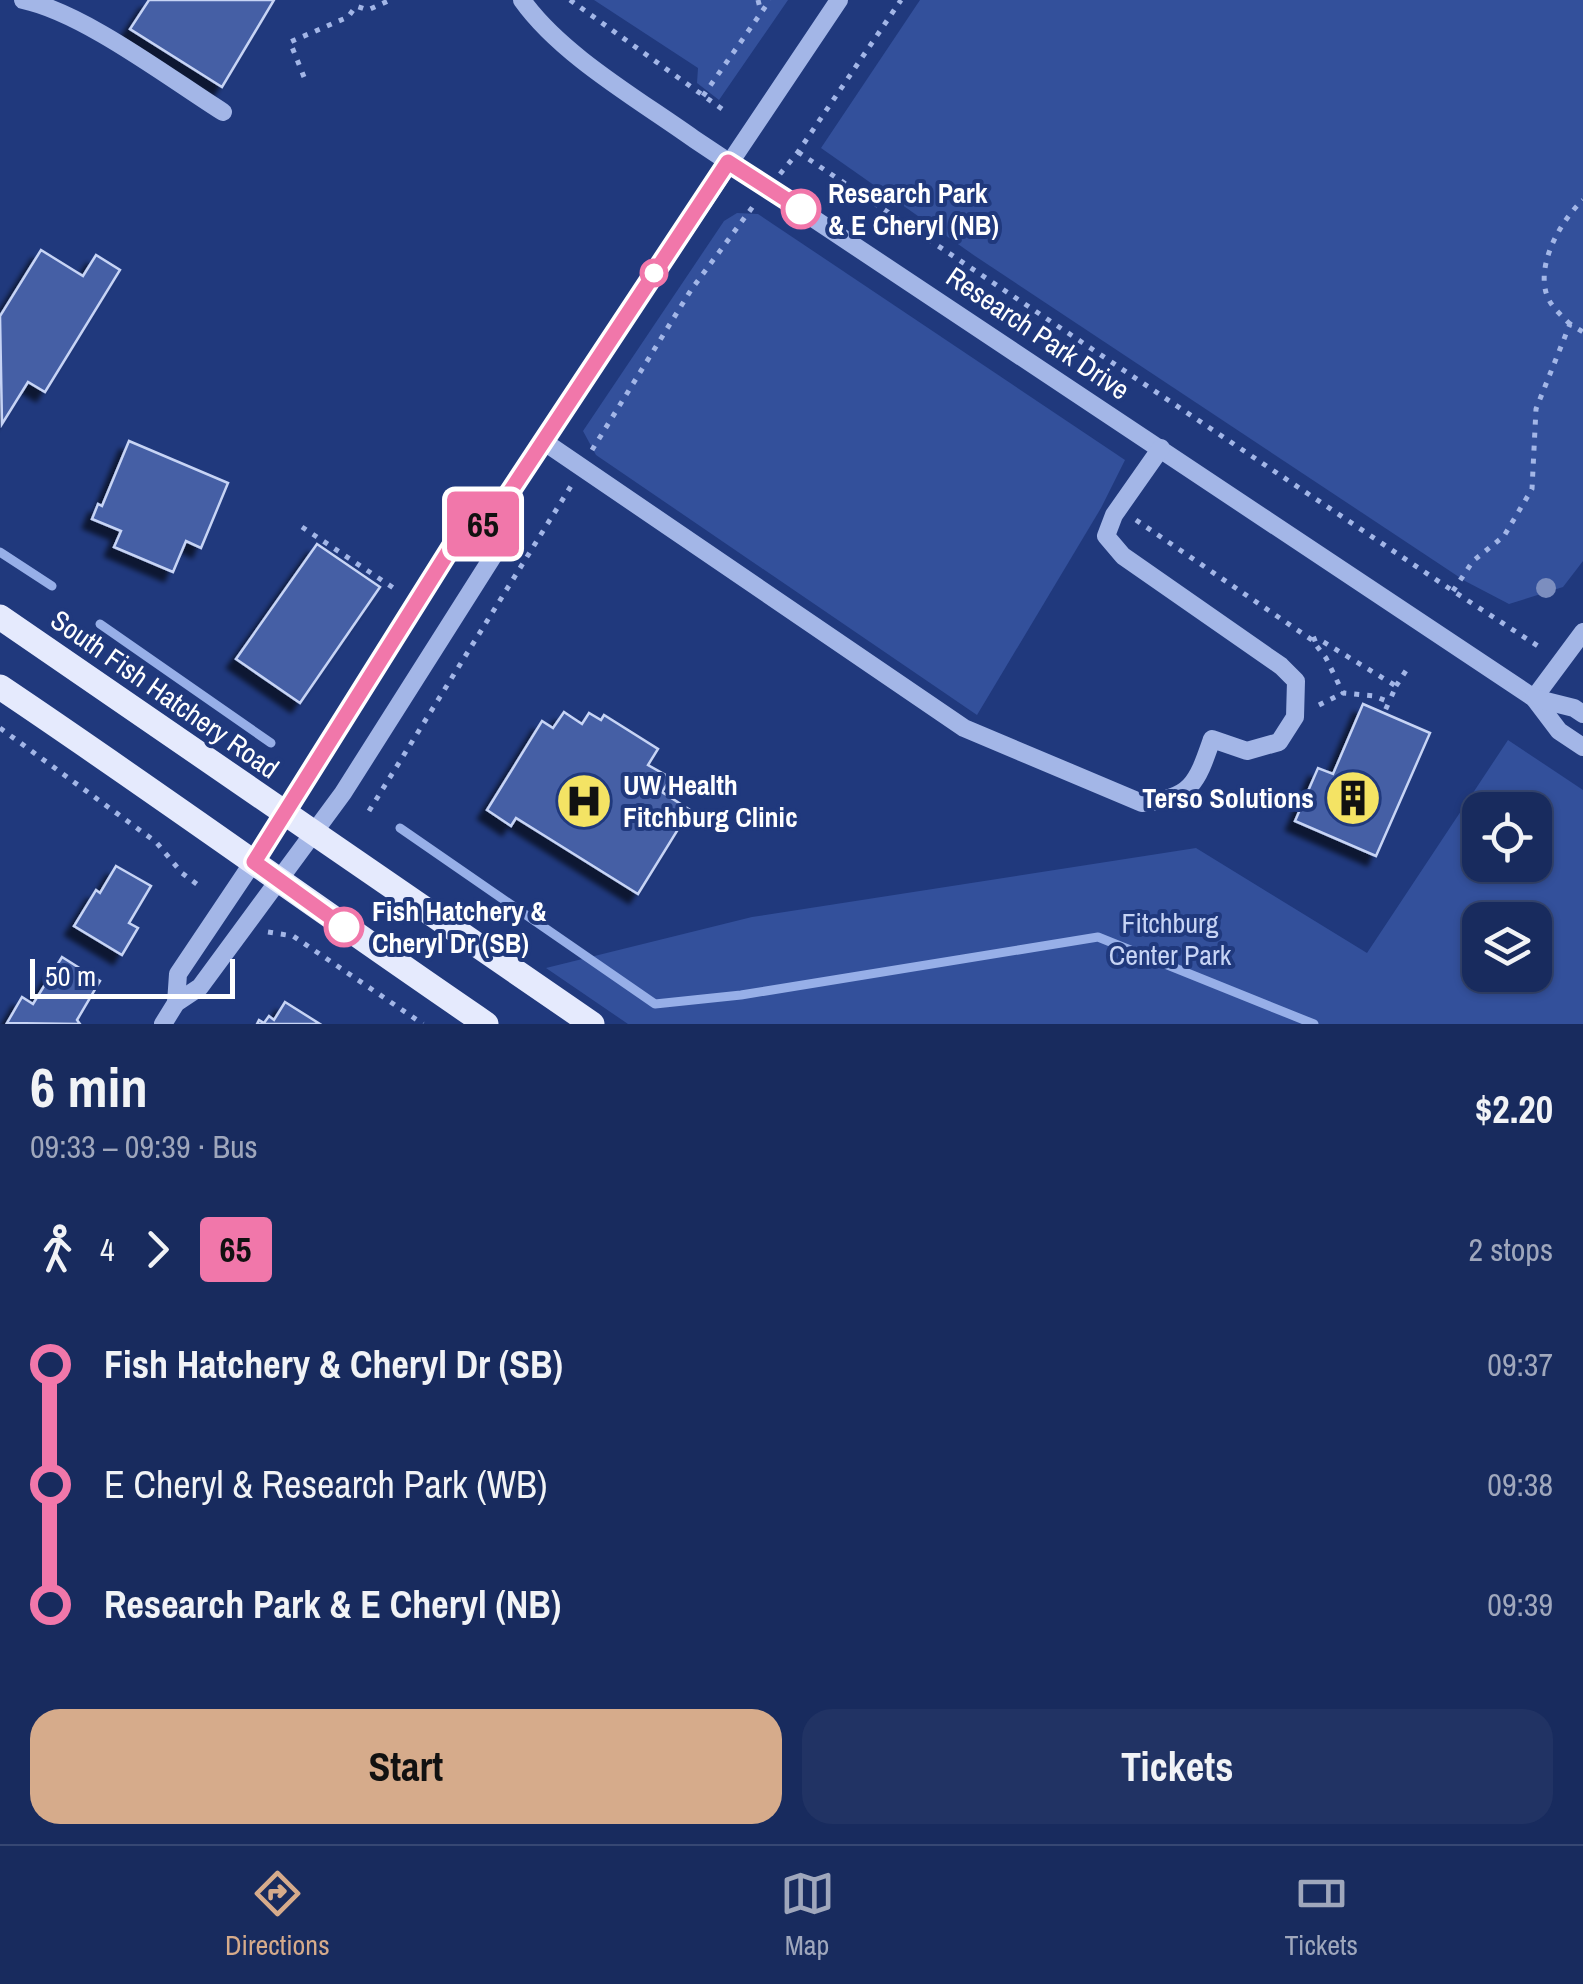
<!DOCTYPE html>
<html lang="en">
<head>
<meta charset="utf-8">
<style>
  :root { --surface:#182b5e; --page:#213364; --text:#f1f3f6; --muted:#9fa7bc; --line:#364773; --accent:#d6ab8b }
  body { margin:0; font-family:"Archivo Narrow",sans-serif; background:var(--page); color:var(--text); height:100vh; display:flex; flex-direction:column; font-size:38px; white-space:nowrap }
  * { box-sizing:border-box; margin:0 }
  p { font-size:32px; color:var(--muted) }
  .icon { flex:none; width:55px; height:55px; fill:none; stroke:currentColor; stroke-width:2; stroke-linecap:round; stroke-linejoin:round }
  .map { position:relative; height:1024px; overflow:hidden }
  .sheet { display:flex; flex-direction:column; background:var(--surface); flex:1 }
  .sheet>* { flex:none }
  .badge { padding:0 20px; border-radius:8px; font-size:35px; line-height:65px }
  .controls { position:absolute; left:1462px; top:792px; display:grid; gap:20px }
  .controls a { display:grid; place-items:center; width:90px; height:90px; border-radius:20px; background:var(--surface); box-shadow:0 2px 8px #0004,0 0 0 2px var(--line); font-size:50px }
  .scale { position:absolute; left:30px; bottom:25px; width:205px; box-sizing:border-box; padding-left:10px; border:5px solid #fff; border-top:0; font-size:28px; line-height:35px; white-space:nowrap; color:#fff; -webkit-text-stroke:8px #20397d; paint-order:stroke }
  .map>.badge { position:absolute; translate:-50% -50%; box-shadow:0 0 0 5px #fff }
  .legs { display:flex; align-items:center; gap:15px; height:110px; padding:0 30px; font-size:32px }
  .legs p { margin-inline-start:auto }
  .headline { display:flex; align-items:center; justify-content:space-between; height:170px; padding:0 30px }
  h1 { font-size:55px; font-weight:700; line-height:75px }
  .cta { display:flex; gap:20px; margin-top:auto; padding:20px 30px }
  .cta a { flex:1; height:115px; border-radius:30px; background:var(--accent); color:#111; font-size:40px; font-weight:700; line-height:115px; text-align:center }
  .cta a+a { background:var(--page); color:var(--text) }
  ul { padding:0 30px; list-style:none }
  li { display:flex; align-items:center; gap:35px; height:120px; font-size:38px }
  li i { display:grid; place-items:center; width:15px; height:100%; margin:0 12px; background:currentColor }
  li i::after { content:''; width:25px; height:25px; margin:-12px; border:8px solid; border-radius:50%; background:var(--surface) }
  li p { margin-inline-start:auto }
  li:first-child i { background:linear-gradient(#0000 50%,currentColor 0) }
  li:last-child i { background:linear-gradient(currentColor 50%,#0000 0) }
  .tabs { display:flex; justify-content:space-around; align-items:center; height:140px; border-top:2px solid var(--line); background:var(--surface); font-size:28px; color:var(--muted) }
  .tabs a { display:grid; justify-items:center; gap:5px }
  .tabs .active { color:var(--accent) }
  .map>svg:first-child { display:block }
  .green { fill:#33509b; fill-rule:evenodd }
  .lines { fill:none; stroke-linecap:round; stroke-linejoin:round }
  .stream { stroke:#97afe8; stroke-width:9 }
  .building { fill:#445fa5; stroke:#c7d4f5; stroke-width:2.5; filter:url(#shadow) }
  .path { stroke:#a3b6e7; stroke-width:5; stroke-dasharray:5 8; stroke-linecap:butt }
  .minor { stroke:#a3b6e7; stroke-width:18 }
  .major { stroke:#e5eafd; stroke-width:25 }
  .tree { fill:#7c8ebf }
  .line-1-casing { stroke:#fff; stroke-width:22 }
  .line-1 { stroke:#f177aa; stroke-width:15 }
  .stop-1-dot { fill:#fff; stroke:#f177aa; stroke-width:5 }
  .labels { text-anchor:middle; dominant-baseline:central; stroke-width:8; stroke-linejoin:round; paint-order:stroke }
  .stop-label { font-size:28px; font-weight:bold; fill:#fff; stroke:#20397d; text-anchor:start }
  .street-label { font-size:28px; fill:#fff; stroke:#20397d }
  .poi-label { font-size:28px; font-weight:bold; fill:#fff; stroke:#20397d; text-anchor:start }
  .park-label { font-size:28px; fill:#c7d4f5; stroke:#20397d }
</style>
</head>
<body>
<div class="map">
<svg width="1583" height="1024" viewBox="0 0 1583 1024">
  <defs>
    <filter id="shadow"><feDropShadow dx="-9" dy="9" stdDeviation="2.5" flood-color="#0009"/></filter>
  </defs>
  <rect width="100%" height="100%" fill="#20397d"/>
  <g class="green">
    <polygon points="594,0 788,0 719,100 697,83 698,68"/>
    <polygon points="920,0 1583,0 1583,561 1563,587 1509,604 1465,581 975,256 821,148"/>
    <polygon points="737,213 758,214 1125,460 1101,508 977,715 596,455 583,431 724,221"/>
    <path d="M1508,740l75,50v234h-955l-82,-56 206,-51 444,-69 171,105zM1480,810h55v55h-55zM1535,920v55h-55v-55z"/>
  </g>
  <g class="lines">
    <g class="stream">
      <polyline points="0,552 52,586"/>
      <polyline points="100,624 271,743"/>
      <polyline points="400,828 655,1004 741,995 1098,937 1314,1024"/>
    </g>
  </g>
  <g class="building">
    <polygon points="149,0 274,0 222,87 130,29"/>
    <polygon points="41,250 83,276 96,255 120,270 45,392 28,382 2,424 0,316"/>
    <polygon points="129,441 228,483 201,548 186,541 173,572 114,547 121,531 92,519 98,504 102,506"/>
    <polygon points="317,544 380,587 300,703 236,659"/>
    <polygon points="1363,704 1430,733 1376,856 1295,821 1318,768 1333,774"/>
    <polygon points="564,712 582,724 589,713 601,720 604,715 658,749 648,765 671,778 662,792 690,810 638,894 516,818 511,826 487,810 542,721 553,728"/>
    <polygon points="116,866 151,886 129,923 138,928 122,955 74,926 96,890 100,893"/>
    <polygon points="62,957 100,981 77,1020 80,1024 7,1023 22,997 33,1004"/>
    <polygon points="285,1002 320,1024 257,1024 259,1020 264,1023 269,1016 274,1020"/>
  </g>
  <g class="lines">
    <g class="path">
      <polyline points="570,0 722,109"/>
      <polyline points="758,0 761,12"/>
      <polyline points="304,77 290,42 348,17 356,6 368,10 390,0"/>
      <polyline points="703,96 770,0"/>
      <polyline points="798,152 1453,591 1541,648 1543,645"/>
      <polyline points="780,174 798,152 901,0"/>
      <path d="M1570,324c-7,-7 -17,-16 -21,-24 -16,-31 11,-79 34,-100"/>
      <polyline points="592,450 691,290 754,205"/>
      <polyline points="1136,520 1312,640 1326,658 1343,693 1374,696 1389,702 1384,713"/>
      <polyline points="302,527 395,589"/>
      <polyline points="1453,591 1473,561 1504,536 1532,489 1536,409 1570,324 1583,332"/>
      <polyline points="1312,640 1317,638 1396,686 1389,702"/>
      <polyline points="1396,686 1409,666"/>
      <polyline points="1319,705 1343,693"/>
      <polyline points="0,728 156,842 182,873 202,888"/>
      <polyline points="369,811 571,486"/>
      <polyline points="268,932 293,936 423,1024"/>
    </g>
    <g class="minor">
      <path d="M23,0c61,13 146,78 200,112"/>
      <path d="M522,0c39,55 116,99 172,139l840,559 25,33 24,16"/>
      <path d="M543,441l421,287 178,75c50,-4 55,-21 70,-64l35,12 32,-9 16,-25 1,-36 -15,-15 -158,-110 -17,-20 8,-21 47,-67"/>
      <polyline points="1534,698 1583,632"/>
      <polyline points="1534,698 1574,708 1583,714"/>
      <polyline points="176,1003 178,974 286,813 462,530 489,522 839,0"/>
      <polyline points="163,1024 176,1003 200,987 343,793 497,550 489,522"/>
    </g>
    <g class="major">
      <polyline points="0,617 592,1024"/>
      <path d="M0,687c164,110 323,226 486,337"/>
    </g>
  </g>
  <circle class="tree" cx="1546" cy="588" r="10"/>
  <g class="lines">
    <g class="line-1-casing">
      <polyline id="line-1" points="344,927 254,862 462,530 490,522 728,162 801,209"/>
    </g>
    <use href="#line-1" class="line-1"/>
  </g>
  <defs>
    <g id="building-disc" transform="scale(2.875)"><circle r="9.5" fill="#f4e364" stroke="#20397d"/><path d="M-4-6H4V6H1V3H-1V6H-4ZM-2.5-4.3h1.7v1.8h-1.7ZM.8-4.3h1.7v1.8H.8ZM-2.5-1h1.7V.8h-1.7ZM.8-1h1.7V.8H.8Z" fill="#111"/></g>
    <g id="hospital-disc" transform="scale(2.875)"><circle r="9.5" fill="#f4e364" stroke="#20397d"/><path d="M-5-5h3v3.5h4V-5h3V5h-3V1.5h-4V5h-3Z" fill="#111"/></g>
  </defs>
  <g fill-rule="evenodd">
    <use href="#building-disc" x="1353" y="798"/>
    <use href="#hospital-disc" x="584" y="801"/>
  </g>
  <g class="stop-1-dot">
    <circle cx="801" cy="209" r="18"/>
    <circle cx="654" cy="273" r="12"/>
    <circle cx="344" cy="927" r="18"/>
  </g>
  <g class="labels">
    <g class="stop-label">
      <text x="828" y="193">Research Park<tspan x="828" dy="32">&amp; E Cheryl (NB)</tspan></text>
      <text x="372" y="911">Fish Hatchery &amp;<tspan x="372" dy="32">Cheryl Dr (SB)</tspan></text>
    </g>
    <g class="street-label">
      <text transform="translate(1038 333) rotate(34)">Research Park Drive</text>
      <text transform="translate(165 694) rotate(35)">South Fish Hatchery Road</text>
    </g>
    <g class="poi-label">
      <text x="623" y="785">UW Health<tspan x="623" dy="32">Fitchburg Clinic</tspan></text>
      <text x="1314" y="798" text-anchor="end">Terso Solutions</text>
    </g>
    <g class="park-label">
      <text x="1170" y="923">Fitchburg<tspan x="1170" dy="32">Center Park</tspan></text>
    </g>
  </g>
</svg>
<div class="controls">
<a><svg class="icon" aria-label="locate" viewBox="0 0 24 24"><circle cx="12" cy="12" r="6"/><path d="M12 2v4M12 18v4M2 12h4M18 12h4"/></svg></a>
<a><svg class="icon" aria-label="layers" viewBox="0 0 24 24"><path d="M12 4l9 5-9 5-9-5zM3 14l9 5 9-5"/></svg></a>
</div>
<div class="scale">50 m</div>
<b class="badge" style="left:483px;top:524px;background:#f177aa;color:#111">65</b>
</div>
<section class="sheet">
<div class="headline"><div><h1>6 min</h1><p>09:33 – 09:39 · Bus</p></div><b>$2.20</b></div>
<div class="legs"><svg class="icon" aria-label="walk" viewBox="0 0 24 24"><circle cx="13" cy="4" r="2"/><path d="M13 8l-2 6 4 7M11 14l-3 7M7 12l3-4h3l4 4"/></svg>4<svg class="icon" aria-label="forward" viewBox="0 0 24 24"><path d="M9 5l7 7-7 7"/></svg><b class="badge" style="background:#f177aa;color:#111">65</b><p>2 stops</p></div>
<ul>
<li><i style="color:#f177aa"></i><b>Fish Hatchery &amp; Cheryl Dr (SB)</b><p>09:37</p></li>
<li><i style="color:#f177aa"></i><span>E Cheryl &amp; Research Park (WB)</span><p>09:38</p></li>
<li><i style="color:#f177aa"></i><b>Research Park &amp; E Cheryl (NB)</b><p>09:39</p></li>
</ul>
<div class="cta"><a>Start</a><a>Tickets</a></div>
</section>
<nav class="tabs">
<a class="active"><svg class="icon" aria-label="directions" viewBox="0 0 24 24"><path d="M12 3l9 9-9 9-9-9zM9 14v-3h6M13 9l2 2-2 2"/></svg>Directions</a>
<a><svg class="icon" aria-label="map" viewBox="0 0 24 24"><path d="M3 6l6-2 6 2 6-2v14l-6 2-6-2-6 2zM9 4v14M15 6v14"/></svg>Map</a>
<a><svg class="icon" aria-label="tickets" viewBox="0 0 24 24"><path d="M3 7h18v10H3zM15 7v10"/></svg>Tickets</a>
</nav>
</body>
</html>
